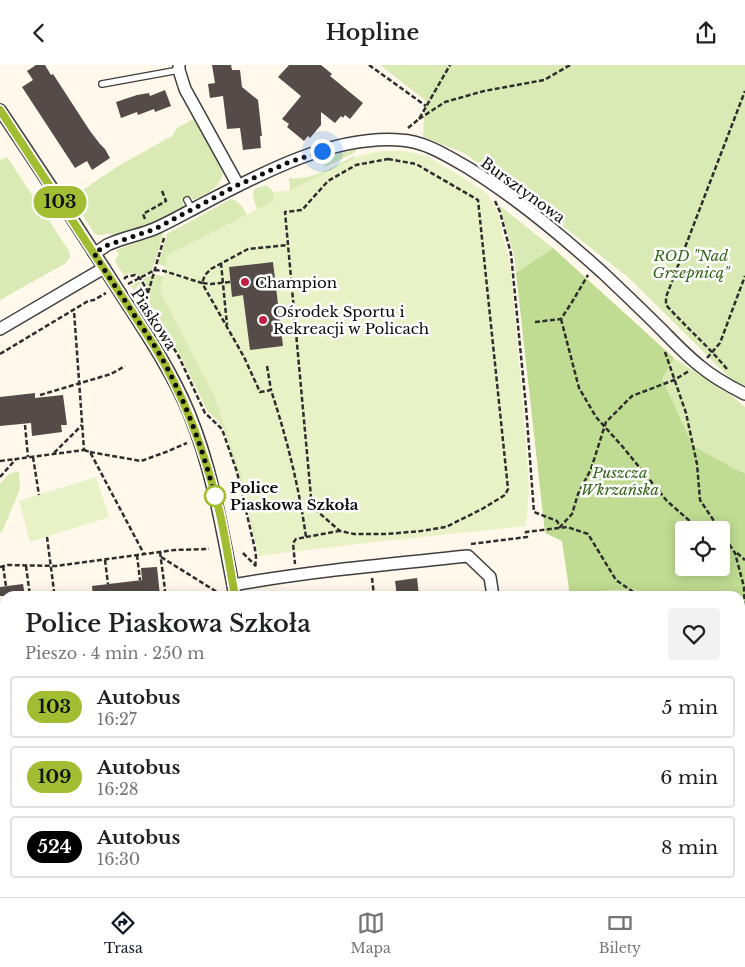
<!DOCTYPE html>
<html lang="pl">
<head>
<meta charset="utf-8">
<style>
  :root { --surface:#fff; --page:#f2f2f2; --text:#202124; --muted:#757577; --line:#e0e0e0; --accent:#111827 }
  body { margin:0; font-family:"Libre Baskerville",serif; background:var(--page); color:var(--text); height:100vh; display:flex; flex-direction:column; font-size:19px; white-space:nowrap }
  * { box-sizing:border-box; margin:0 }
  p { font-size:16px; color:var(--muted) }
  .icon { flex:none; width:28px; height:28px; fill:none; stroke:currentColor; stroke-width:2; stroke-linecap:round; stroke-linejoin:round }
  .map { position:relative; flex:1; overflow:hidden }
  .panel { position:absolute; left:0px; top:526px; width:745px; height:306px; display:flex; flex-direction:column; background:var(--surface); border-radius:15px 15px 0 0; box-shadow:0 2px 12px #0003 }
  .panel>* { flex:none }
  .badge { padding:0 10px; border-radius:16px; font-size:18px; line-height:32px }
  .controls { position:absolute; left:675px; top:456px; display:grid; gap:10px }
  .controls a { display:grid; place-items:center; width:55px; height:55px; border-radius:5px; background:var(--surface); box-shadow:0 2px 12px #0003; font-size:25px }
  .you { position:absolute; width:25px; height:25px; margin:-12px; border:4px solid #fff; border-radius:50%; background:#1a73e8; box-shadow:0 0 0 8px #1a73e833 }
  .map>.badge { position:absolute; translate:-50% -50%; box-shadow:0 0 0 2px #fff }
  .round { display:grid; place-items:center; flex:none; width:52px; height:52px; border-radius:5px; background:var(--page) }
  .head { display:flex; align-items:center; justify-content:space-between; height:85px; padding:0 25px }
  h1 { font-size:24px; font-weight:600; line-height:38px }
  ul { padding:0; list-style:none }
  li { display:flex; align-items:center; gap:15px; height:62px; margin:0 10px 8px; padding:0 15px; border:2px solid var(--line); border-radius:5px }
  li div { flex:1 }
  li b { display:block; font-size:19px }
  li em { font-style:normal }
  li .badge { min-width:55px; font-weight:700; text-align:center }
  header { display:flex; justify-content:space-between; align-items:center; height:65px; padding:0 25px; background:var(--surface); font-size:22px; font-weight:600 }
  .menu { display:flex; justify-content:space-around; align-items:center; height:70px; border-top:1px solid var(--line); background:var(--surface); font-size:14px; color:var(--muted) }
  .menu a { display:grid; justify-items:center; gap:2px }
  .menu .active { color:var(--accent) }
  .map>svg:first-child { display:block }
  .green { fill:#d9eab4 }
  .forest { fill:#bfdc92; fill-rule:evenodd }
  .pitch { fill:#e9f1c6 }
  .building { fill:#554b48 }
  .lines { fill:none; stroke-linecap:round; stroke-linejoin:round }
  .lane-casing { stroke:#3f3f3f; stroke-width:8 }
  .street-casing { stroke:#3f3f3f; stroke-width:14 }
  .path { stroke:#2e2e2e; stroke-width:2.5; stroke-dasharray:5 2.5; stroke-linecap:butt }
  .lane { stroke:#fff; stroke-width:5.5 }
  .street { stroke:#fff; stroke-width:11 }
  .line-casing { stroke:#fff; stroke-width:11 }
  .line { stroke:#a2bd31; stroke-width:8 }
  .walk { stroke:#0c0c0c; stroke-width:5; stroke-dasharray:0 9 }
  .poi-dot { fill:#c11f40; stroke:#fff; stroke-width:2 }
  .stop-dot { fill:#fff; stroke:#a2bd31; stroke-width:2.5 }
  .labels { text-anchor:middle; dominant-baseline:central; stroke-width:5; stroke-linejoin:round; paint-order:stroke }
  .street-label { font-size:15px; fill:#0c0c0c; stroke:#fff }
  .park-label { font-size:15px; font-style:italic; fill:#36661a; stroke:#fff }
  .poi-label { font-size:15px; fill:#0c0c0c; stroke:#fff; text-anchor:start }
  .stop-label { font-size:15px; font-weight:bold; fill:#0c0c0c; stroke:#fff; text-anchor:start }
</style>
</head>
<body>
<header><svg class="icon" aria-label="back" viewBox="0 0 24 24"><path d="M15 5l-7 7 7 7"/></svg>Hopline<svg class="icon" aria-label="share" viewBox="0 0 24 24"><path d="M12 15V3M7 8l5-5 5 5M5 13v7h14v-7"/></svg></header>
<div class="map">
<svg width="745" height="832" viewBox="0 0 745 832">
  <rect width="100%" height="100%" fill="#fff8eb"/>
  <g class="green">
    <polygon points="380,0 745,0 745,321 732,315 629,213 526,132 464,88 423,72 425,35"/>
    <path d="M195,53l28,50c1,18 -15,25 -29,32l-3,-2 -8,4v4l-32,18 -39,12 -2,-3c-5,1 -10,3 -15,1l-24,-36 47,-32 54,-30 5,-8z"/>
    <polygon points="358,84 352,89 325,102 322,92"/>
    <path d="M354,91l2,6 -66,31 -1,-15c23,3 45,-12 65,-22z"/>
    <polygon points="7,92 69,186 70,192 66,198 0,235 0,95"/>
    <path d="M266,120c11,6 9,15 10,27l-15,4c-4,-9 -10,-17 -7,-27z"/>
    <path d="M231,134c10,3 14,11 17,20l-62,53 -28,-8 9,-30z"/>
    <polygon points="499,140 553,183 516,208 514,190"/>
    <polygon points="164,166 155,197 154,198 152,205 140,211 134,208 124,210 115,197 116,193 119,190 116,185 155,171"/>
    <polygon points="155,209 183,217 193,273 276,480 257,483 242,420 224,364 217,355 208,347 183,296 149,240 150,226 143,214"/>
    <polygon points="139,216 146,226 144,236 145,243 131,221"/>
    <polygon points="674,293 733,332 745,342 745,408 739,406 693,381 662,314"/>
    <polygon points="19,406 20,424 2,467 0,467 0,419 9,409"/>
    <polygon points="620,523 645,527 652,531 603,531 602,526"/>
    <polygon points="740,574 745,576 745,832 649,832 649,828 740,828"/>
  </g>
  <path class="forest" d="M553,183l121,110 -12,21 31,67 46,25 6,2v168l-5,-2v-43h-88c-15,-9 -33,-7 -50,-5l1,5h-33l-8,-55 -17,-8 -29,-260zM684,465h37v37h-37z"/>
  <g class="pitch">
    <polygon points="380,86 404,86 427,91 481,124 488,130 497,145 510,200 523,341 529,423 526,461 375,477 258,491 258,483 241,410 214,331 160,226 168,190 273,136 274,127 291,125 358,91"/>
    <polygon points="96,412 109,452 30,477 19,436"/>
    <polygon points="544,828 613,828 613,832 545,832"/>
  </g>
  <g class="building">
    <polygon points="36,0 45,0 51,10 53,9 90,66 100,79 105,84 110,93 92,105 87,96 75,103 22,22 33,15 27,6"/>
    <polygon points="212,0 231,0 232,5 240,5 242,22 258,35 262,71 260,71 261,83 243,85 240,63 227,64 223,31 210,33 208,19 215,18"/>
    <polygon points="289,0 321,0 332,9 330,11 363,38 350,54 345,50 343,53 341,51 335,58 321,47 321,60 310,73 308,71 304,76 287,62 289,59 282,54 301,31 278,12"/>
    <polygon points="165,25 171,41 155,47 154,44 138,50 137,47 121,53 116,37 137,30 149,28 150,31"/>
    <polygon points="273,197 283,281 250,285 243,230 232,232 229,202"/>
    <polygon points="35,328 35,333 63,330 67,360 61,360 62,367 32,371 31,358 0,361 0,332"/>
    <polygon points="157,502 160,531 93,531 92,521 142,515 141,503"/>
    <polygon points="417,513 419,531 397,531 395,516"/>
    <polygon points="23,519 25,531 0,531 0,522"/>
  </g>
  <g class="lines">
    <g class="lane-casing">
      <g id="lane">
        <polyline points="102,19 179,5"/>
        <polyline points="187,135 192,144"/>
        <polyline points="0,583 5,582"/>
        <polyline points="0,718 5,717"/>
      </g>
    </g>
    <g class="street-casing">
      <g id="street">
        <polyline points="179,0 179,5 185,24 238,120"/>
        <path d="M0,45c39,58 77,116 115,175 26,41 55,82 74,128 24,58 34,121 46,183"/>
        <path d="M94,188c5,-2 9,-5 13,-8 15,-7 32,-10 47,-16 14,-6 28,-14 41,-21 61,-32 135,-73 205,-68 25,1 49,17 70,29 48,30 91,66 133,104 19,18 39,37 58,56 12,12 25,26 39,37 13,11 29,20 45,28"/>
        <polyline points="0,264 104,203"/>
        <path d="M233,520c78,-14 157,-21 235,-29l22,21 3,19"/>
        <polyline points="295,828 296,832"/>
      </g>
    </g>
    <g class="path">
      <polyline points="369,0 426,41"/>
      <polyline points="419,54 445,37 484,26 544,15 570,0"/>
      <polyline points="408,63 419,54 450,0"/>
      <polygon points="388,94 416,99 478,135 508,424 505,430 482,444 446,462 421,466 387,469 354,469 340,466 318,447 311,432 285,147 302,145 328,116 356,100"/>
      <polyline points="495,136 500,147 511,189 526,342 534,447 557,456 560,462 572,449 578,429 591,404 606,357 632,331 674,315 689,306"/>
      <polyline points="145,154 143,149 166,136 162,126"/>
      <polyline points="221,198 227,260"/>
      <polyline points="124,214 126,212 135,210 140,213 147,225 147,240 179,292 205,348 222,364 237,407 255,484 256,492 255,503"/>
      <polyline points="230,217 211,219 202,218 205,210 211,204 248,184 288,180"/>
      <path d="M128,219l27,-14 9,1 38,12 42,74 16,35 11,-2c16,49 28,97 35,147l-10,2 -3,4 2,21"/>
      <polyline points="148,228 164,173"/>
      <polyline points="561,254 579,323 596,352 622,381 667,436 700,465"/>
      <polyline points="535,257 561,254 572,237 588,210"/>
      <polyline points="665,287 686,348 697,399 700,435 720,465"/>
      <polyline points="0,289 88,236 94,235 106,228"/>
      <polyline points="707,293 720,278 745,211"/>
      <polyline points="267,301 271,325"/>
      <path d="M727,304c-19,-23 -41,-42 -61,-64v-8l79,-206"/>
      <polyline points="40,330 111,309 125,301"/>
      <polyline points="25,360 28,392"/>
      <polyline points="84,385 90,387 144,489"/>
      <polyline points="90,387 141,396 166,387 187,378"/>
      <polyline points="54,388 82,360"/>
      <polyline points="33,392 39,430"/>
      <polyline points="0,396 16,394"/>
      <polyline points="0,412 16,394 84,385 74,246"/>
      <polyline points="721,467 735,488 744,522 745,547"/>
      <polyline points="47,472 54,526"/>
      <polyline points="306,472 339,466"/>
      <polyline points="471,479 527,472 526,467 567,462 588,469 616,515 639,531"/>
      <polyline points="160,487 165,525 163,531"/>
      <polyline points="243,488 256,501"/>
      <polyline points="737,488 745,495"/>
      <polyline points="137,490 140,515"/>
      <polyline points="161,492 217,527"/>
      <polyline points="105,495 108,519"/>
      <polyline points="3,501 6,521"/>
      <polyline points="26,501 30,531"/>
      <polyline points="0,502 8,500 56,501 174,485 209,484"/>
      <polyline points="372,513 374,531"/>
      <polyline points="740,582 745,553"/>
      <polyline points="0,639 5,642"/>
      <polyline points="0,696 5,695"/>
      <polyline points="0,738 5,737"/>
      <polyline points="0,750 5,793"/>
      <polyline points="0,807 5,807"/>
      <polyline points="740,816 741,832"/>
      <polyline points="153,828 154,832"/>
      <polyline points="321,828 322,832"/>
      <polyline points="535,828 536,832"/>
      <polyline points="9,832 40,828"/>
      <polyline points="433,832 447,828"/>
    </g>
    <use href="#lane" class="lane"/>
    <use href="#street" class="street"/>
  </g>
  <g class="lines">
    <g class="line-casing">
      <path id="line" d="M0,45l155,237c31,52 51,108 65,167 6,27 10,55 15,82"/>
    </g>
    <use href="#line" class="line"/>
    <path class="walk" d="M215,431l1,4c-12,-47 -28,-93 -51,-136 -11,-21 -25,-39 -37,-59 -12,-17 -23,-34 -34,-52l14,-8 47,-16 83,-44 49,-22 35,-12"/>
  </g>
  <g class="poi-dot">
    <circle cx="245" cy="217" r="5"/>
    <circle cx="263" cy="255" r="5"/>
  </g>
  <circle class="stop-dot" cx="215" cy="431" r="10"/>
  <g class="labels">
    <g class="street-label">
      <text transform="translate(523 125) rotate(36)">Bursztynowa</text>
      <text transform="translate(154 254) rotate(57)">Piaskowa</text>
    </g>
    <g class="park-label">
      <text x="691" y="190">ROD "Nad<tspan x="691" dy="17">Grzepnicą"</tspan></text>
      <text x="620" y="407">Puszcza<tspan x="620" dy="17">Wkrzańska</tspan></text>
    </g>
    <g class="poi-label">
      <text x="255" y="217">Champion</text>
      <text x="273" y="246">Ośrodek Sportu i<tspan x="273" dy="17">Rekreacji w Policach</tspan></text>
    </g>
    <g class="stop-label">
      <text x="230" y="422">Police<tspan x="230" dy="17">Piaskowa Szkoła</tspan></text>
    </g>
  </g>
</svg>
<div class="controls">
<a><svg class="icon" aria-label="locate" viewBox="0 0 24 24"><circle cx="12" cy="12" r="6"/><path d="M12 2v4M12 18v4M2 12h4M18 12h4"/></svg></a>
</div>
<div class="you" style="left:322px;top:86px"></div>
<b class="badge" style="left:60px;top:137px;background:#a2bd31;color:#111">103</b>
<section class="panel">
<div class="head"><div><h1>Police Piaskowa Szkoła</h1><p>Pieszo · 4 min · 250 m</p></div><a class="round"><svg class="icon" aria-label="heart" viewBox="0 0 24 24"><path d="M12 20l-8-8c-3-5 5-10 8-4 3-6 11-1 8 4z"/></svg></a></div>
<ul>
<li><span class="badge" style="background:#a2bd31;color:#111">103</span><div><b>Autobus</b><p>16:27</p></div><em>5 min</em></li>
<li><span class="badge" style="background:#a2bd31;color:#111">109</span><div><b>Autobus</b><p>16:28</p></div><em>6 min</em></li>
<li><span class="badge" style="background:#000;color:#fff">524</span><div><b>Autobus</b><p>16:30</p></div><em>8 min</em></li>
</ul>
</section>
</div>
<nav class="menu">
<a class="active"><svg class="icon" aria-label="directions" viewBox="0 0 24 24"><path d="M12 3l9 9-9 9-9-9zM9 14v-3h6M13 9l2 2-2 2"/></svg>Trasa</a>
<a><svg class="icon" aria-label="map" viewBox="0 0 24 24"><path d="M3 6l6-2 6 2 6-2v14l-6 2-6-2-6 2zM9 4v14M15 6v14"/></svg>Mapa</a>
<a><svg class="icon" aria-label="tickets" viewBox="0 0 24 24"><path d="M3 7h18v10H3zM15 7v10"/></svg>Bilety</a>
</nav>
</body>
</html>
